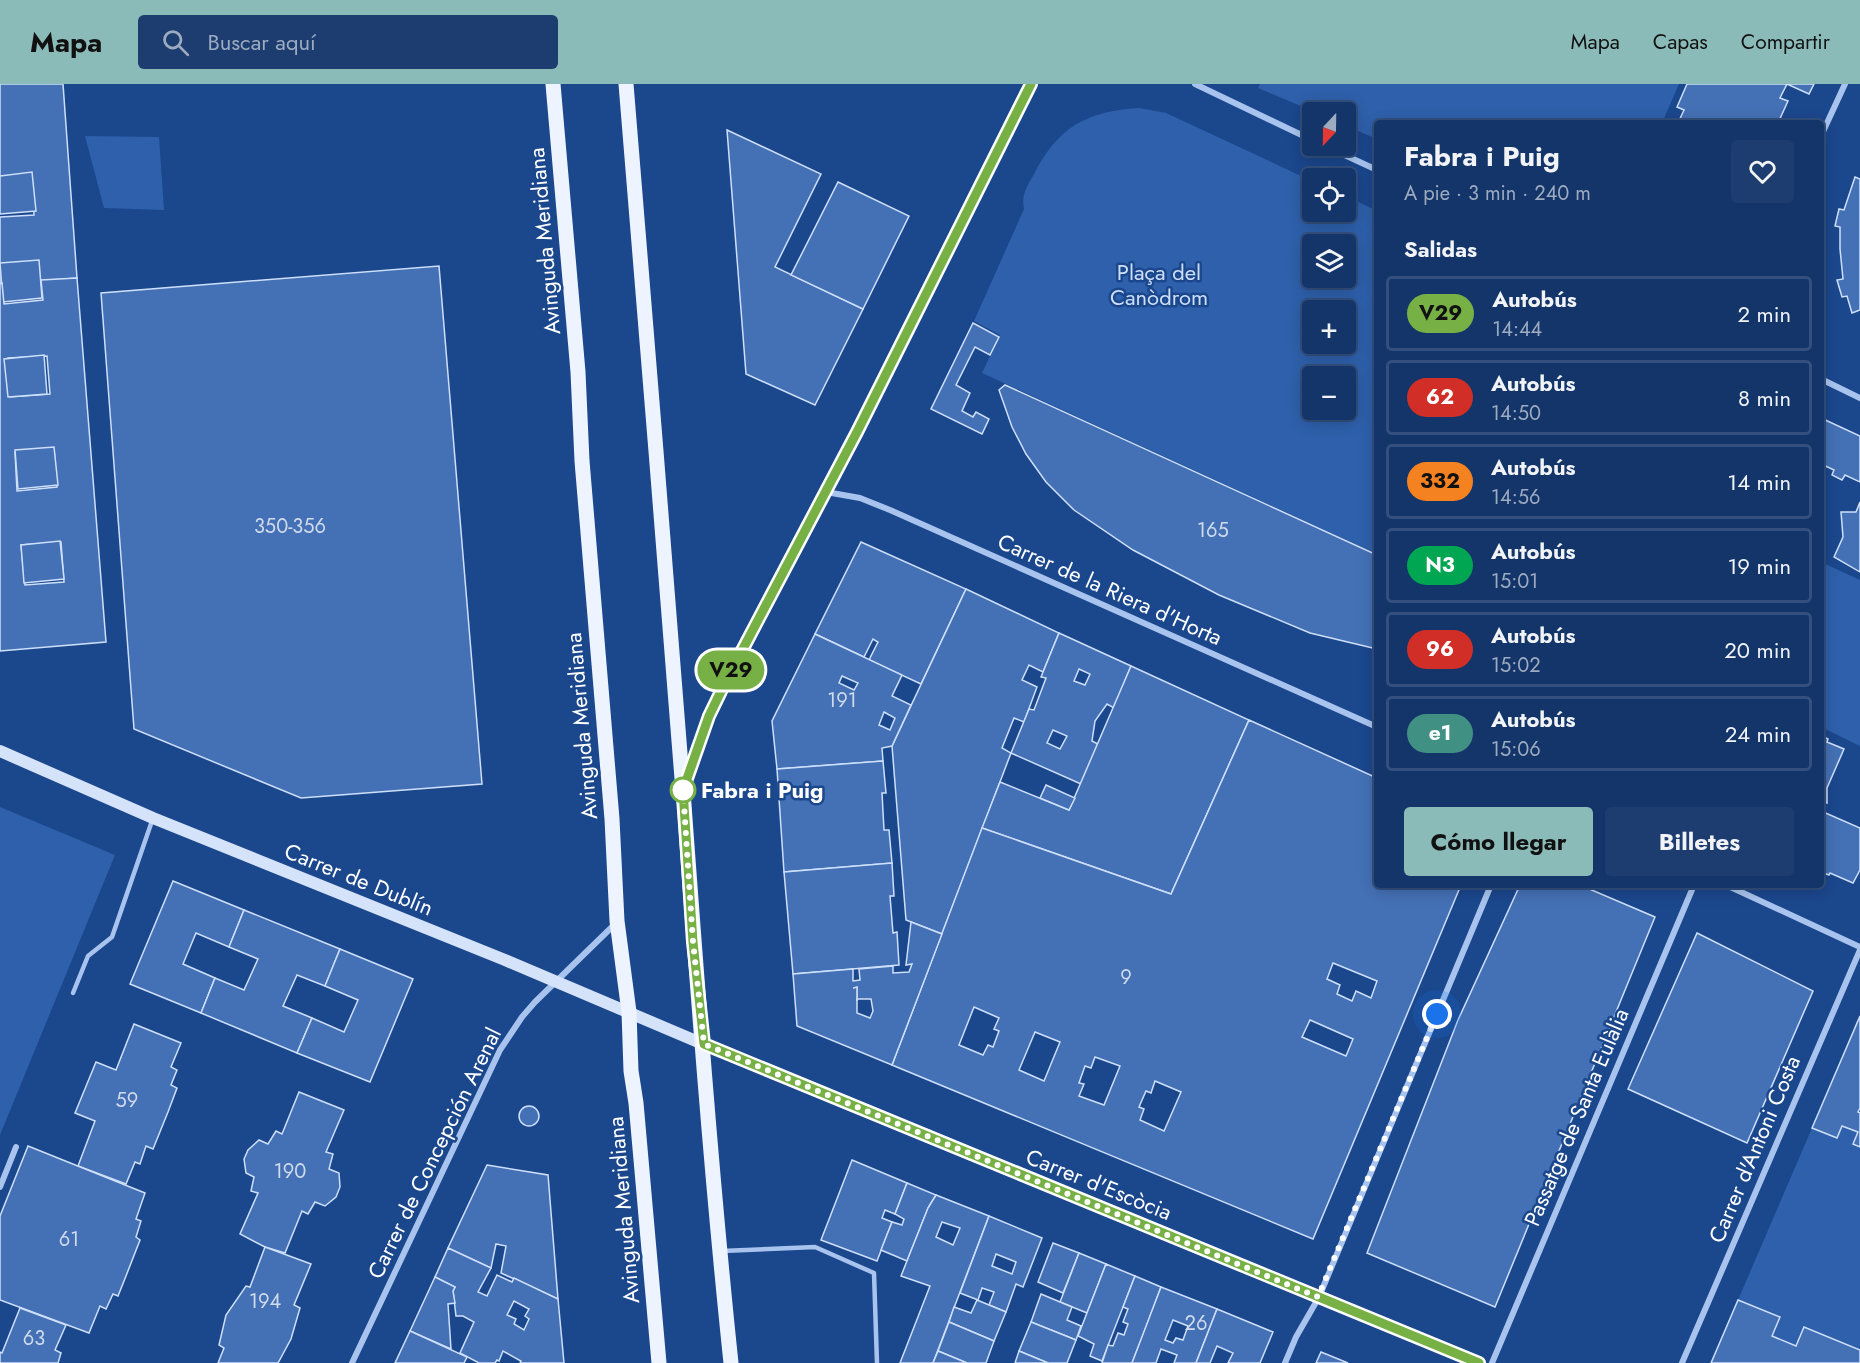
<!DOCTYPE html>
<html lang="es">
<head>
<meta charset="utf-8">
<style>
  :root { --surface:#14356a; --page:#1d3d70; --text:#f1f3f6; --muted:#9dabc1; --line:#33507e; --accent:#8bbbb9 }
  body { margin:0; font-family:Jost,sans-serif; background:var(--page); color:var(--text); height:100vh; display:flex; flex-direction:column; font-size:22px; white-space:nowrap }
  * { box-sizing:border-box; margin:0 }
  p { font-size:20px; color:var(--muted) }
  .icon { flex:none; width:33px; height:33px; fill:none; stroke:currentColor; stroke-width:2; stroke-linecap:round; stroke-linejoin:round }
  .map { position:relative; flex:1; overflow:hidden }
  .side { position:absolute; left:1374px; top:36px; width:450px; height:768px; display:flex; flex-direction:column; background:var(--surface); border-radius:6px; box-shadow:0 3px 15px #0003,0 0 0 2px var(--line) }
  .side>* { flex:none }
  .badge { padding:0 12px; border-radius:20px; font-size:21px; line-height:39px }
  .needle { width:39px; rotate:202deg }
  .controls { position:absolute; left:1302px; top:18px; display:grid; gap:12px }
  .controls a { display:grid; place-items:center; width:54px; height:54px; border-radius:6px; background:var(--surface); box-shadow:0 3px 15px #0003,0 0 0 2px var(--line); font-size:30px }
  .you { position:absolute; width:30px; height:30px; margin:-15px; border:4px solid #fff; border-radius:50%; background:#1a73e8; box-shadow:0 0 0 9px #1a73e833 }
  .map>.badge { position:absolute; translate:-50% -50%; box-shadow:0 0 0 3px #fff }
  h2 { padding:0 30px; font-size:22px; line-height:54px }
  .round { display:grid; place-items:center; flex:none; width:63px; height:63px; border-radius:6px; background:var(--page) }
  .overview { display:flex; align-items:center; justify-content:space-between; height:102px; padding:0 30px }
  h1 { font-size:28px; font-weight:700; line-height:45px }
  .cta { display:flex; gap:12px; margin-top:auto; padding:12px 30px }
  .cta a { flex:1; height:69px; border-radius:6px; background:var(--accent); color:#111; font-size:24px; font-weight:700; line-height:69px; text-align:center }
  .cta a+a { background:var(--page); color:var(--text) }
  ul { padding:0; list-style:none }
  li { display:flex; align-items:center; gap:18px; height:75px; margin:0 12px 9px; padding:0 18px; border:3px solid var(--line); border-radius:6px }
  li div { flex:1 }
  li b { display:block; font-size:22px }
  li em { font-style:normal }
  li .badge { min-width:66px; font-weight:700; text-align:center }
  header { display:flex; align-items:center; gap:36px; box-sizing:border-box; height:84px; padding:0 30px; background:var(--accent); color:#111 }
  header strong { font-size:28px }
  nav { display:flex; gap:33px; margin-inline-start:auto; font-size:21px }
  .search { width:420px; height:54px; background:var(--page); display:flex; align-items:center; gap:15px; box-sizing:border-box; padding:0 21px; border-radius:6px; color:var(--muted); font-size:22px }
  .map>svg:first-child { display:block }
  .green { fill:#2e60ab; fill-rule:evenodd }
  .building { fill:#4470b5; stroke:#cedffa; stroke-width:1.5; fill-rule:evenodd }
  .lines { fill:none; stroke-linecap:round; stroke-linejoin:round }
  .service { stroke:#a8c4ee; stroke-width:4.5 }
  .minor { stroke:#a8c4ee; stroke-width:6 }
  .secondary { stroke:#d5e3fa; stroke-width:12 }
  .primary { stroke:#eef4ff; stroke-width:15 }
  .line-casing { stroke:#fff; stroke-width:14 }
  .line { stroke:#77b045; stroke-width:9 }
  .walk { stroke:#fff; stroke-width:6; stroke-dasharray:0 10.8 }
  .stop-dot { fill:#fff; stroke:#77b045; stroke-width:3 }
  .labels { text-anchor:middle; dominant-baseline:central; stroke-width:5; stroke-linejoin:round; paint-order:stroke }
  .number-label { font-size:20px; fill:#d0dbec }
  .street-label { font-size:22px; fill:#fff; stroke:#1b478d }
  .park-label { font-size:22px; fill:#cedffa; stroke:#1b478d }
  .stop-label { font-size:22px; font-weight:bold; fill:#fff; stroke:#1b478d; text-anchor:start }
</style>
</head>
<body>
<header>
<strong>Mapa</strong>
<div class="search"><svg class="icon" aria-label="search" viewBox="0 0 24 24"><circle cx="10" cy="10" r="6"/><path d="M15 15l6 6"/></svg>Buscar aquí</div>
<nav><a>Mapa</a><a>Capas</a><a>Compartir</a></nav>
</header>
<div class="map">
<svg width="1860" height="1279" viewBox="0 0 1860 1279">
  <rect width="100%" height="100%" fill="#1b478d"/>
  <g class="green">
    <polygon points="1260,0 1679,0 1662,39 1377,39 1377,55 1346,42 1346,28 1315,28 1258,4"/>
    <path d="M1139,24l27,5 146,68v31h34v-16l31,15v343l-395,-181 18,-38 -26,-14 50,-112c-3,-15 3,-22 10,-35 24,-47 53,-63 105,-66zM1346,160v34h-34v-34zM1312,226h34v34h-34zM1312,292h34v34h-34z"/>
    <polygon points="85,52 159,53 164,126 104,124"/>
    <polygon points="1821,478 1860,496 1860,662 1821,643"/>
    <polygon points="0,723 115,771 0,1051"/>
    <polygon points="1842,1042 1858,1048 1853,1060 1860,1063 1860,1266 1804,1243 1796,1262 1772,1252 1780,1233 1738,1216 1812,1044 1837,1054"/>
  </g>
  <g class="building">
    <polygon points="0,0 63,0 77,194 0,200 0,133 34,131 31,91 0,93"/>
    <polygon points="1687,0 1814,0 1809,10 1787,0 1780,14 1788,17 1778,39 1678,39 1684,26 1677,23"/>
    <polygon points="727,46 821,90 775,183 863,225 815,321 746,290"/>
    <polygon points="32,88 36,127 0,130 0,92"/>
    <polygon points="1855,93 1860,95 1860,226 1852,229 1847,212 1842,213 1837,196 1843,195 1840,165 1840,143 1835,142 1839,125 1844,126"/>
    <polygon points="838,98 909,132 863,225 791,191"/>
    <polygon points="39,176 42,214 3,218 0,179"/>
    <polygon points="439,182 482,700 301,714 134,645 101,209"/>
    <path d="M77,194l29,364 -106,9v-367l2,-1 2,21 39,-4 -2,-20zM47,272l3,38 -40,3 -2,-39zM54,365l3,38 -40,4 -2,-39zM61,458l3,40 -39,3 -4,-40z"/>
    <polygon points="973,239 999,253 990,271 975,263 956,301 970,309 962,327 973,333 976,328 989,335 982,350 931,325"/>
    <polygon points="44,271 47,310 8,313 4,275"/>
    <polygon points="1005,301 1377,471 1377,565 1310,549 1219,511 1133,466 1074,426 1046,398 1026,370 1012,343 999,306"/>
    <polygon points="1821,334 1860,352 1860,398 1845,391 1842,396 1832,391 1834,386 1821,380"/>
    <polygon points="54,363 58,401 18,405 15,366"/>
    <polygon points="1860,418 1860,488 1834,473 1843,453 1841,428 1856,428"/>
    <polygon points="60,457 64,495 24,499 21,461"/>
    <polygon points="861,458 966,505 921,600 869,576 878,558 873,555 864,573 815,550"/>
    <polygon points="966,505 1059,549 1043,588 1029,581 1022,596 1037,603 1024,638 1014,634 1002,664 1011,669 942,850 906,836 892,662"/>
    <path d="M1059,549l72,33 -17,42 -7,-4 -12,17 -3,20 6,3 -17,40 -70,-31 18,-44 5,1 12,-32 -5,-1zM1079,585l11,5 -5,11 -11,-4zM1053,646l14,6 -7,13 -13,-6z"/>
    <path d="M815,550l87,41 -10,21 19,9 -19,41 -10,2 1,13 -106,8 -5,-48zM842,592l16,7 -4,7 -15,-7zM884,628l11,6 -5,12 -11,-5z"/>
    <polygon points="1131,582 1249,636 1171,810 982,744 1000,698 1069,726"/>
    <path d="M1249,636l128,58v107h84l-148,354 -421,-174 90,-237 189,66zM1333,879l44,18 -6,17 -15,-7 -4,10 -15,-7 3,-9 -13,-6zM974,923l25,11 -5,11 5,2 -6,16 -5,-2 -5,10 -24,-10zM1310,936l43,19 -7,17 -44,-19zM1035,948l25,10 -16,39 -25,-11zM1095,973l25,9 -16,39 -25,-9 5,-12 -5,-1 6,-17 6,2zM1155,997l26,11 -17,39 -24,-11 4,-11 -5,-2 7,-16 5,2z"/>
    <polygon points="1821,652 1828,655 1827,658 1844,665 1827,704 1827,719 1821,716"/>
    <polygon points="883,677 886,709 882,709 884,746 889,746 892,779 784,788 777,685"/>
    <polygon points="1046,701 1075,714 1069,726 1040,714"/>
    <polygon points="1821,727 1860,744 1860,786 1853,799 1830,789 1829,791 1821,788"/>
    <polygon points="892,779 894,812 890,812 893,849 897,848 899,881 793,890 784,788"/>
    <polygon points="173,797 244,826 229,863 196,849 183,880 215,894 201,929 130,900"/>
    <polygon points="1520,801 1580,801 1655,833 1495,1223 1367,1169 1458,936"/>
    <polygon points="244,826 340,865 325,902 297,891 283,922 312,934 297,969 201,929 215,894 244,906 258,875 229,863"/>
    <path d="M911,838l31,12 -50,131 -95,-39 -4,-52 60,-5v12l7,-1 -1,-11 34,-3v7l16,-1 3,-8 -6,1zM857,915h14l2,12 -3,7 -13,-5z"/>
    <polygon points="1697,849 1813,907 1747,1059 1628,1005"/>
    <polygon points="340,865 413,895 370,998 297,969 312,934 344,948 358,916 325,902"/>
    <polygon points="1860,932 1860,1024 1858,1028 1860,1029 1860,1063 1853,1060 1858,1048 1842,1042 1837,1054 1812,1044"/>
    <polygon points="134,940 181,959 171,983 177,986 171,1001 177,1004 168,1028 153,1065 146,1062 140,1080 135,1078 126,1100 78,1082 95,1037 75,1029 96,978 116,986"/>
    <polygon points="299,1008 344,1026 326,1068 333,1070 329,1085 339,1089 340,1103 336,1113 325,1122 315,1118 308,1130 302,1127 285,1169 265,1163 240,1150 258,1109 251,1107 254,1093 246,1089 244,1075 248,1066 259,1056 268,1060 276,1047 282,1050"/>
    <circle cx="529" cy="1032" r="10"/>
    <polygon points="28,1062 145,1109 136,1135 141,1137 136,1153 140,1156 126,1192 118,1212 113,1210 106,1225 100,1222 89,1249 0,1216 0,1132"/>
    <polygon points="852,1076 907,1099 895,1130 885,1126 882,1134 892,1138 877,1177 821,1156"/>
    <polygon points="487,1081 548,1091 558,1215 501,1189 506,1162 496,1160 491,1184 448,1164"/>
    <polygon points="907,1099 936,1111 928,1124 907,1177 881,1166 892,1138 902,1141 904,1135 895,1130"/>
    <path d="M936,1111l53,21 -56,147h-33l30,-77 -29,-10 27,-68zM942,1138l18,6 -7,17 -17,-8z"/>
    <path d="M989,1132l53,22 -19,49 -7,-3 -10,28 -17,-7 5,-13 -12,-4 -4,12 -18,-7zM996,1170l20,8 -4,12 -20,-8z"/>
    <polygon points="1053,1159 1079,1169 1063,1209 1038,1198"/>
    <polygon points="265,1163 311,1180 294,1221 300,1224 291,1255 278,1279 218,1279 224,1264 219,1261 226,1231 246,1202 250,1203"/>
    <path d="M448,1164l43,20 -13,24 9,4 10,-21 15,7 2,-4 44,21 6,64h-44l1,-2 -18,-10 -4,10 -2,-1 -2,3h-16l-19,-10 14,-31 -11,-6h-7l-3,-25 2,-4 -20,-10zM514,1217l15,8 -4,7 4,3 -5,11 -10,-6 2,-5 -9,-4z"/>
    <polygon points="1079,1169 1106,1180 1087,1229 1060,1218"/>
    <polygon points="1106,1180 1135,1192 1102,1277 1090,1272 1094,1260 1078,1252"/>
    <polygon points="1135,1192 1161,1203 1145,1246 1132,1279 1102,1279 1108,1261 1113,1262 1118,1249 1124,1251 1128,1240 1123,1238 1128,1225 1123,1223"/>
    <polygon points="435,1193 455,1203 453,1207 455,1219 448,1220 451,1265 410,1247"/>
    <path d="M1161,1203l56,22 -21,54h-22l3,-8 -16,-6 -5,14h-24zM1173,1236l15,6 -5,14 -7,-2 -3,5 -8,-3z"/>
    <polygon points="1041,1210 1072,1223 1067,1236 1081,1242 1076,1256 1031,1238"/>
    <polygon points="977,1216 1006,1228 994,1257 949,1238 954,1223 971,1229"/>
    <polygon points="1738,1216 1780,1233 1772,1252 1796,1262 1804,1243 1860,1266 1860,1279 1711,1279"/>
    <polygon points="20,1224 66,1241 55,1266 61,1269 58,1279 0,1279 0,1268 2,1269"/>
    <polygon points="1217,1225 1273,1248 1260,1279 1228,1279 1233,1269 1217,1262 1210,1279 1196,1279"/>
    <polygon points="949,1238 994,1257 986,1279 967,1279 938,1267"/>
    <polygon points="1031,1238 1076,1256 1067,1279 1048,1279 1019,1267"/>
    <polygon points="410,1247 467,1273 464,1279 395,1279"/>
    <polygon points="938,1267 967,1279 933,1279"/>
    <polygon points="1019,1267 1048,1279 1015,1279"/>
    <polygon points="1321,1268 1348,1279 1316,1279"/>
  </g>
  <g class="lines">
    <g class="service">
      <polyline points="73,909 88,872 112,853 153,734"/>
      <polyline points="722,1167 815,1163 874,1189 877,1279"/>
    </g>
    <g class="minor">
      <polyline points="1195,0 1312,56"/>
      <polyline points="1821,52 1845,0"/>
      <polyline points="1325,62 1377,86"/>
      <polyline points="1821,295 1860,314"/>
      <polyline points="826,408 860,414 890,426 1377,643"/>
      <polyline points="687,694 709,632 726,597 857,348 1031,0"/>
      <polyline points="1726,801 1860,863"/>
      <polyline points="0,1103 16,1063"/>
      <polyline points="352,1279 500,966 522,933 535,918 615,840"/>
      <polyline points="1285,1279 1296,1253 1319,1213 1491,801"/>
      <polyline points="1492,1279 1694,801"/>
      <polyline points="1682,1279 1860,866"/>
    </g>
    <polyline class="secondary" points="0,667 153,734 505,876 703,960 1479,1279"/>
    <g class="primary">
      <polyline points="553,0 578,288 582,377 612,735 617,837 629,928 631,987 636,1019 659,1279"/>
      <path d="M626,0c19,236 39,471 57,707 14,191 28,382 48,572"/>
    </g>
  </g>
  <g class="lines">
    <g class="line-casing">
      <polyline id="line" points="1031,0 857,348 726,597 709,632 683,706 693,858 704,960 1479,1279"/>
    </g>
    <use href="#line" class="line"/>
    <polyline class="walk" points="683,706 693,858 704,960 1318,1213 1437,930"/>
  </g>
  <circle class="stop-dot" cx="683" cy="706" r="12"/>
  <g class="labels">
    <g class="number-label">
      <text x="290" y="442">350-356</text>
      <text x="1213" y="446">165</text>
      <text x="842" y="616">191</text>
      <text x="1126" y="893">9</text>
      <text x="856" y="910">1</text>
      <text x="127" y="1016">59</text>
      <text x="290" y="1087">190</text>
      <text x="69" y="1155">61</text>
      <text x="265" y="1217">194</text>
      <text x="1196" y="1239">26</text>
      <text x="34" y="1254">63</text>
    </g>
    <g class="street-label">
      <text transform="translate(544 157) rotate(-95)">Avinguda Meridiana</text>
      <text transform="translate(1110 505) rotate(24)">Carrer de la Riera d'Horta</text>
      <text transform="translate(581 642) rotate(-95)">Avinguda Meridiana</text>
      <text transform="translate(359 795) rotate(22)">Carrer de Dublín</text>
      <text transform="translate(1576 1033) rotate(-67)">Passatge de Santa Eulàlia</text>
      <text transform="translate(1754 1065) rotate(-67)">Carrer d'Antoni Costa</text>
      <text transform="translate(434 1069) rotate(-64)">Carrer de Concepción Arenal</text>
      <text transform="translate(1099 1100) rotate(22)">Carrer d'Escòcia</text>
      <text transform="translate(623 1126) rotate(-95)">Avinguda Meridiana</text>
    </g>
    <g class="park-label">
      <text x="1159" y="188">Plaça del<tspan x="1159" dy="25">Canòdrom</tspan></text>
    </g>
    <g class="stop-label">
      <text x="701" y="706">Fabra i Puig</text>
    </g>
  </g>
</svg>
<div class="controls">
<a><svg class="needle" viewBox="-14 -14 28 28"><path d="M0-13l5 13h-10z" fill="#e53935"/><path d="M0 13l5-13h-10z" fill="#9dabc1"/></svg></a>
<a><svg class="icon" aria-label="locate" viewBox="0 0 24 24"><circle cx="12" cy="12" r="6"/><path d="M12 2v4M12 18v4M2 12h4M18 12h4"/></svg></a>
<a><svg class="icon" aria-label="layers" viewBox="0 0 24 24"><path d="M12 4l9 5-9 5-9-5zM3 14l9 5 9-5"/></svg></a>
<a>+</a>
<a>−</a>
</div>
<div class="you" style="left:1437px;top:930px"></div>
<b class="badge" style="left:731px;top:586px;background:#77b045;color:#111">V29</b>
<section class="side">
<div class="overview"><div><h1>Fabra i Puig</h1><p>A pie · 3 min · 240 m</p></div><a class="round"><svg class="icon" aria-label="heart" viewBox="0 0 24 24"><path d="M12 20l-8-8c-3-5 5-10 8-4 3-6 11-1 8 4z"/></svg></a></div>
<h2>Salidas</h2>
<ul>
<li><span class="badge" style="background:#77b045;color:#111">V29</span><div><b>Autobús</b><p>14:44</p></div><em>2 min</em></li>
<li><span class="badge" style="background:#d02e26;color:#fff">62</span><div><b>Autobús</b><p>14:50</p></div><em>8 min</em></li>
<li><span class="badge" style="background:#f58220;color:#111">332</span><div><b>Autobús</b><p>14:56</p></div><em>14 min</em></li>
<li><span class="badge" style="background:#00a651;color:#fff">N3</span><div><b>Autobús</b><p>15:01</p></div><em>19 min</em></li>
<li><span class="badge" style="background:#d02e26;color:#fff">96</span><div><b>Autobús</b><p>15:02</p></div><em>20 min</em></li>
<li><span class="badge" style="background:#409183;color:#fff">e1</span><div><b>Autobús</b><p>15:06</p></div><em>24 min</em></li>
</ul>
<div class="cta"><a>Cómo llegar</a><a>Billetes</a></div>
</section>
</div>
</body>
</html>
